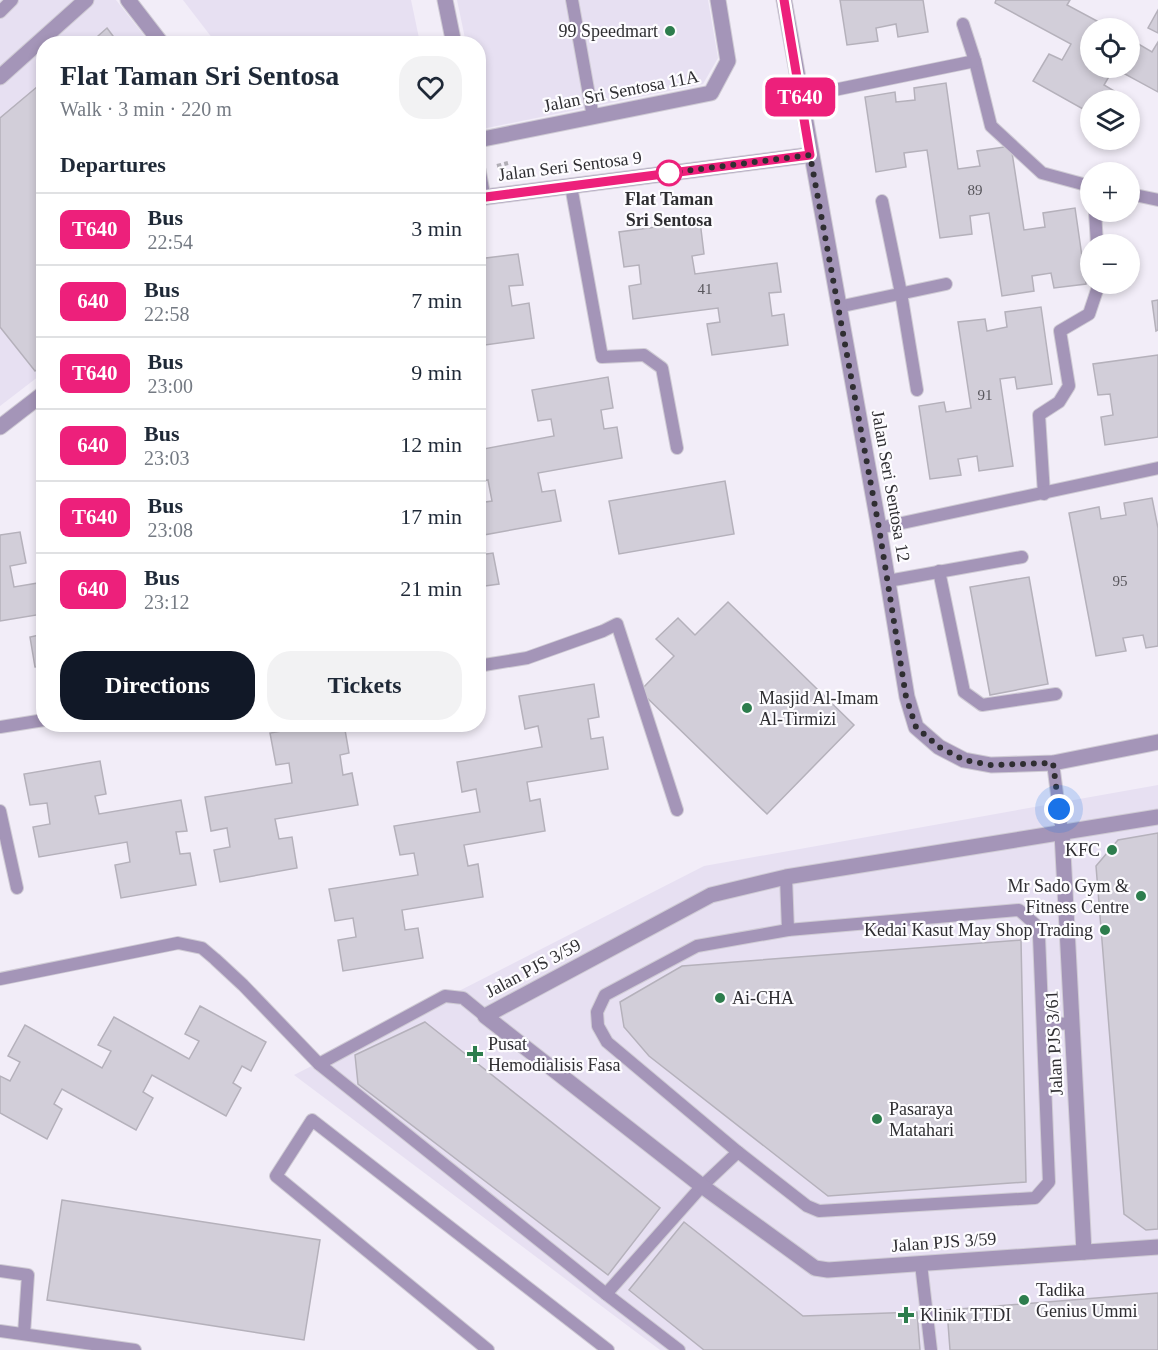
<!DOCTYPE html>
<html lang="en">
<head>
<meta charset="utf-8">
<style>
  :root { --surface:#fff; --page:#f2f2f3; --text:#1f2937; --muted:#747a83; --line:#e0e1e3; --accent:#111827 }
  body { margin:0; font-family:Georgia,serif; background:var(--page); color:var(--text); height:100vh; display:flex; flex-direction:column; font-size:22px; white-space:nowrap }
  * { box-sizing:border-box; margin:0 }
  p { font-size:20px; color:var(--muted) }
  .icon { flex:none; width:33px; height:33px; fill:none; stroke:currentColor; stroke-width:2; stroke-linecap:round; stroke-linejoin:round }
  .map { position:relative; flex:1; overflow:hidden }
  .sheet { position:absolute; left:36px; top:36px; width:450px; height:696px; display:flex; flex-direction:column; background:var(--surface); border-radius:24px; box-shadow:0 3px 9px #0003 }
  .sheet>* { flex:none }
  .badge { padding:0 12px; border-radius:9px; font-size:21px; line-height:39px }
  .fabs { position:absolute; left:1080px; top:18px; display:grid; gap:12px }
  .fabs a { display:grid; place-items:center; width:60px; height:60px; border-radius:50%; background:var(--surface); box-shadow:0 3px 9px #0003; font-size:30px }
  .you { position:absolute; width:30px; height:30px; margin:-15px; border:4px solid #fff; border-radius:50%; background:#1a73e8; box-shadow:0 0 0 9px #1a73e833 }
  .map>.badge { position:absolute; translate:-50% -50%; box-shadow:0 0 0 3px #fff }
  h2 { padding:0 24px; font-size:22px; line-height:54px }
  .round { display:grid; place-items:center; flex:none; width:63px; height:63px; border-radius:24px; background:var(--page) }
  .summary { display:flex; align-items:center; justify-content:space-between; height:102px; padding:0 24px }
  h1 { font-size:28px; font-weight:700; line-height:45px }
  .action { display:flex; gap:12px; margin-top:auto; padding:12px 24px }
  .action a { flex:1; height:69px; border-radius:24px; background:var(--accent); color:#fff; font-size:24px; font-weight:700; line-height:69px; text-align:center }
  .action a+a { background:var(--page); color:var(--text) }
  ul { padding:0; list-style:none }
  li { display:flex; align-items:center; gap:18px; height:72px; padding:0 24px; border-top:2px solid var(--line) }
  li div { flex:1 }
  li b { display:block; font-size:22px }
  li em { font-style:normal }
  li .badge { min-width:66px; font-weight:700; text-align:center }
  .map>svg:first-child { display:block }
  .built { fill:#e7e0f2 }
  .building { fill:#d2ced9; stroke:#b5b1bb; stroke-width:1.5 }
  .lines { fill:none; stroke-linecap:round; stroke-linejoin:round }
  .service-casing { stroke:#cfcbd4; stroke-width:14 }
  .minor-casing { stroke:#cfcbd4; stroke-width:17 }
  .tertiary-casing { stroke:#cfcbd4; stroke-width:17 }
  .path { stroke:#b0adb5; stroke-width:4; stroke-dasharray:4.5 3; stroke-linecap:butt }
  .service { stroke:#a495b8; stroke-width:12 }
  .minor { stroke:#a495b8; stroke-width:15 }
  .tertiary { stroke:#a495b8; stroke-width:15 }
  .line-casing { stroke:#fff; stroke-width:14 }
  .line { stroke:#ed207b; stroke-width:9 }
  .walk { stroke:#2f2e32; stroke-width:6; stroke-dasharray:0 10.8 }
  .poi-dot { fill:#2d7d4d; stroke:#fdfcff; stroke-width:2 }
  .stop-dot { fill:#fff; stroke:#ed207b; stroke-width:3 }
  .labels { text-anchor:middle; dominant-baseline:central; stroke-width:4.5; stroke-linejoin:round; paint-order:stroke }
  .number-label { font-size:15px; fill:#58565c }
  .poi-label { font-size:18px; fill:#2f2e32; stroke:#fdfcff; text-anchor:start }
  .street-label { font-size:18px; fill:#2f2e32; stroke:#fdfcff }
  .stop-label { font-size:18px; font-weight:bold; fill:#2f2e32; stroke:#fdfcff }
</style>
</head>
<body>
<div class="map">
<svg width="1158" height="1350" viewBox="0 0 1158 1350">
  <rect width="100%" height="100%" fill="#f2edf8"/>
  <g class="built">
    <polygon points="0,0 116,0 150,43 44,44 43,373 0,406"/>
    <polygon points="183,0 411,0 420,43 216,43"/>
    <polygon points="457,0 708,0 718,58 703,84 482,129 478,110 478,44 466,43"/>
    <polygon points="1158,785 1158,1350 660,1350 294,1075 704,866"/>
  </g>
  <g class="building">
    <polygon points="840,0 923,0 928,32 898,37 896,24 876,28 878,41 847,45"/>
    <polygon points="996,0 1070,0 1067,5 1110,28 1090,28 1090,68 1130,68 1130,39 1152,52 1158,42 1158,92 1114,68 1104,85 1116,92 1112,100 1090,100 1090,113 1033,81 1049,54 1062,60 1071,44 995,3"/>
    <polygon points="1158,10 1158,33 1148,28"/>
    <polygon points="107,28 119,44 89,44"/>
    <polygon points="44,81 44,364 35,371 0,327 0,118"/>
    <polygon points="946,83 958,169 980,166 977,151 1011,146 1024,230 1045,227 1043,213 1075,208 1086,284 1054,288 1051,273 1032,276 1034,291 1002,296 989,213 970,216 972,234 940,238 927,150 904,153 906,167 876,172 865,97 895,92 896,102 915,100 914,88"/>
    <polygon points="700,221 704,254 692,256 695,274 777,263 781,292 769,293 772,316 784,314 788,345 712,355 707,324 720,322 718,308 633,319 629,286 641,284 639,265 624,267 619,232"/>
    <polygon points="518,254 523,285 509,286 512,306 529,303 534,338 478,346 478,259"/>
    <polygon points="1158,300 1158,330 1156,331 1152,301"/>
    <polygon points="1041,307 1052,384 1017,389 1015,377 1000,379 1013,466 979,471 977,456 958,459 961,475 930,479 919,406 944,402 946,412 971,408 958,322 985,319 987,331 1007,327 1005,312"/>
    <polygon points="1158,355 1158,437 1105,445 1101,417 1113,415 1110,394 1098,395 1093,364"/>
    <polygon points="608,377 613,408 601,410 604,429 617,427 622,458 538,473 542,492 555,490 561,521 478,536 478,503 492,501 488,480 478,482 478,450 554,436 551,419 538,421 532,390"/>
    <polygon points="725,481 734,534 619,554 609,501"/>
    <polygon points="1152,498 1158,528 1158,646 1146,648 1143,635 1123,638 1126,651 1096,656 1069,513 1099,507 1101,519 1126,515 1124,503"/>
    <polygon points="20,532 26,563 10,566 14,587 44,582 44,621 42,614 0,621 0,535"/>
    <polygon points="478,551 479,555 493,553 499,584 478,587"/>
    <polygon points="1029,577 1048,684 990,695 970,587"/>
    <polygon points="728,602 854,725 767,814 640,691 674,656 656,639 678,618 695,635"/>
    <polygon points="44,634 44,666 35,667 30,637"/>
    <polygon points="594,684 599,717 588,719 591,739 603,737 608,769 527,782 530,801 540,799 545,831 464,845 468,866 478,864 483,897 402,910 405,930 418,928 423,958 343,971 338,940 356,937 353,918 335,921 329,889 418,875 414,853 400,855 394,826 480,812 476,789 462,792 457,762 542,747 538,726 525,729 519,696"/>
    <polygon points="323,724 344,724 349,753 340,755 343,775 352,773 358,805 275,819 279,839 292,837 297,868 220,882 214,850 230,847 227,828 211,831 205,797 292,783 289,763 276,765 270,733"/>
    <polygon points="100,761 106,794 95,796 99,814 181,800 187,831 176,832 180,854 190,853 196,885 121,898 115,865 130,862 127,842 39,857 33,827 50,824 47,803 30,805 24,774"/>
    <polygon points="1158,833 1158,1229 1146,1230 1124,1214 1096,866 1118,840"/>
    <polygon points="1021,940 1026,1182 828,1196 649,1056 624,1027 620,1002 682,966"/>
    <polygon points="200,1006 266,1042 251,1071 242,1066 233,1083 241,1088 226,1116 152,1075 143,1092 153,1098 136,1130 62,1089 54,1104 62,1109 47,1139 0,1113 0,1076 10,1081 20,1062 8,1056 25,1025 102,1068 111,1051 98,1045 114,1017 189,1059 199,1041 185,1034"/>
    <polygon points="425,1022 660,1208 608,1275 358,1084 355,1055"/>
    <polygon points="62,1200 320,1240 304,1340 47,1300"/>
    <polygon points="684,1222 803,1316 917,1312 920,1350 704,1350 629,1290"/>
    <polygon points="1158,1293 1158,1350 950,1350 947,1310"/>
  </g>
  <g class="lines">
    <g class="service-casing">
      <g id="service">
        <polyline points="572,0 593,117"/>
        <polyline points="0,12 12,0"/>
        <polyline points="963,24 975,61 991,126 1042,173 1090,186"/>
        <polyline points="800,97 975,61"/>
        <polyline points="571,186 602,357 644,355 662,368 677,448"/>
        <polyline points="1130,194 1158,200"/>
        <polyline points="882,201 901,293 917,390"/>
        <polyline points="1095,212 1097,244"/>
        <polyline points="838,307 946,284"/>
        <polyline points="1044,494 1039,415 1059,402 1069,386 1060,331 1089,314 1099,284"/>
        <polyline points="879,528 1158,468"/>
        <polyline points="939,571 964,692 982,705 1056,694"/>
        <polyline points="888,581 1022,557"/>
        <polyline points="478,666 527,658 603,631 617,624 677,810"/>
        <polyline points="0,727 44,720"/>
        <polyline points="1053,763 1062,833"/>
        <polyline points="0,811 17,888"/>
        <polyline points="786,877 788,930"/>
        <polygon points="1019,910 1036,925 1039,936 1049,1182 1035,1198 819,1211 807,1206 738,1152 607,1042 598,1026 597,1012 605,995 697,946 788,930"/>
        <polyline points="0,979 178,943 202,948 215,959 243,985 319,1064"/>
        <polyline points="485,1016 463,998 445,996 319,1064 606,1294 679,1350"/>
        <polyline points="1044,1025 1072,1023"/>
        <polyline points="921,1264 931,1350"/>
        <polyline points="0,1271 28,1275 24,1334"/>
        <polyline points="606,1294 702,1186 738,1152"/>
        <polyline points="0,1331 135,1350"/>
        <polyline points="488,1350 276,1176 312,1120 608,1350"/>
      </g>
    </g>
    <g class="minor-casing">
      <g id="minor">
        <polyline points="128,0 162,44"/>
        <polyline points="445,0 454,44"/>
        <polyline points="0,77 86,0"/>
        <polyline points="478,140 711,93 728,61 718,0"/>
        <polyline points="478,170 483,197"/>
        <polyline points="1158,817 786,877 711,895 485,1016 702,1186 815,1268 828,1270 1158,1247"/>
        <polyline points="1062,833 1084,1252"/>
      </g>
    </g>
    <g class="tertiary-casing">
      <g id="tertiary">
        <polyline points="784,0 879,528 907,697 916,727 939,747 964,760 991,765 1053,763 1158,742"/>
        <polyline points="478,198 810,155"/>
        <polyline points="0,427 44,393"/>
      </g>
    </g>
    <polyline class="path" points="497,166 508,163"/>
    <use href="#service" class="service"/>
    <use href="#minor" class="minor"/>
    <use href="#tertiary" class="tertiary"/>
  </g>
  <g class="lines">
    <g class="line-casing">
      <polyline id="line" points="478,198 810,155 784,0"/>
    </g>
    <use href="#line" class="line"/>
    <polyline class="walk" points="669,173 810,155 879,528 906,697 916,727 939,747 964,760 991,765 1053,763 1059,809"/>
  </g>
  <g class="poi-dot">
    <circle cx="670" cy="31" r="6"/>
    <circle cx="747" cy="708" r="6"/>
    <circle cx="1112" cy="850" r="6"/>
    <circle cx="1141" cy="896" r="6"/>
    <circle cx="1105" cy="930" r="6"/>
    <circle cx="720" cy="998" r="6"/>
    <path d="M472 1045h6v6h6v6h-6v6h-6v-6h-6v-6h6z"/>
    <circle cx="877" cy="1119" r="6"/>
    <circle cx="1024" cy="1300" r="6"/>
    <path d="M903 1306h6v6h6v6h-6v6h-6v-6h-6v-6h6z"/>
  </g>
  <circle class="stop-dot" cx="669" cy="173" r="12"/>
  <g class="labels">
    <g class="number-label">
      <text x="975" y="190">89</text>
      <text x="705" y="289">41</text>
      <text x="985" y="395">91</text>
      <text x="1120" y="581">95</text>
    </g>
    <g class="poi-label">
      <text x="658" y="31" text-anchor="end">99 Speedmart</text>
      <text x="759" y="698">Masjid Al-Imam<tspan x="759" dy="21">Al-Tirmizi</tspan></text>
      <text x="1100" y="850" text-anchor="end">KFC</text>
      <text x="1129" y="886" text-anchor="end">Mr Sado Gym &amp;<tspan x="1129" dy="21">Fitness Centre</tspan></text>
      <text x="1093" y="930" text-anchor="end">Kedai Kasut May Shop Trading</text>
      <text x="732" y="998">Ai-CHA</text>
      <text x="488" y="1044">Pusat<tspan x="488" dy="21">Hemodialisis Fasa</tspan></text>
      <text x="889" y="1109">Pasaraya<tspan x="889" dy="21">Matahari</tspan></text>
      <text x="1036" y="1290">Tadika<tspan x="1036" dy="21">Genius Ummi</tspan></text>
      <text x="920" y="1315">Klinik TTDI</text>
    </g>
    <g class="street-label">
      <text transform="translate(621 91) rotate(-11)">Jalan Sri Sentosa 11A</text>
      <text transform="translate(570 166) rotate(-7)">Jalan Seri Sentosa 9</text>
      <text transform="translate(891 486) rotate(80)">Jalan Seri Sentosa 12</text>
      <text transform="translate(533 968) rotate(-28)">Jalan PJS 3/59</text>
      <text transform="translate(1054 1043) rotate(-93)">Jalan PJS 3/61</text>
      <text transform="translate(944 1242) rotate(-4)">Jalan PJS 3/59</text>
    </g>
    <g class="stop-label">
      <text x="669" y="199">Flat Taman<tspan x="669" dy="21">Sri Sentosa</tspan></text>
    </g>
  </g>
</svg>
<div class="fabs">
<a><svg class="icon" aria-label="locate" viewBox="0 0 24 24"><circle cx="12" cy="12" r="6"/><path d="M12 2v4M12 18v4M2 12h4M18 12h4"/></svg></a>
<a><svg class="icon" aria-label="layers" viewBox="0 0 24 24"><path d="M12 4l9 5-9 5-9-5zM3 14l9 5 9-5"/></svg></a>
<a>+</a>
<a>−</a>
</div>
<div class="you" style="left:1059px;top:809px"></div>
<b class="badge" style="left:800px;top:97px;background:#ed207b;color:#fff">T640</b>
<section class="sheet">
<div class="summary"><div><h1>Flat Taman Sri Sentosa</h1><p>Walk · 3 min · 220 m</p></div><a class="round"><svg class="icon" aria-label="heart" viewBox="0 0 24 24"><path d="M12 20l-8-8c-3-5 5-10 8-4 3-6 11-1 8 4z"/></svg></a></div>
<h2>Departures</h2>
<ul>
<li><span class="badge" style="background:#ed207b;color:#fff">T640</span><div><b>Bus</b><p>22:54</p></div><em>3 min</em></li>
<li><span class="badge" style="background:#ed207b;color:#fff">640</span><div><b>Bus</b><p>22:58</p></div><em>7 min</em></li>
<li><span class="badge" style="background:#ed207b;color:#fff">T640</span><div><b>Bus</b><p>23:00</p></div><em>9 min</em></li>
<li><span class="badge" style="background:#ed207b;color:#fff">640</span><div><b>Bus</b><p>23:03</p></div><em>12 min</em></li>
<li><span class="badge" style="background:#ed207b;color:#fff">T640</span><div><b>Bus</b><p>23:08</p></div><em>17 min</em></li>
<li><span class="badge" style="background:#ed207b;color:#fff">640</span><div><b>Bus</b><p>23:12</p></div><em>21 min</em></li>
</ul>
<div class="action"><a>Directions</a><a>Tickets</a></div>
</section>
</div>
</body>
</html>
